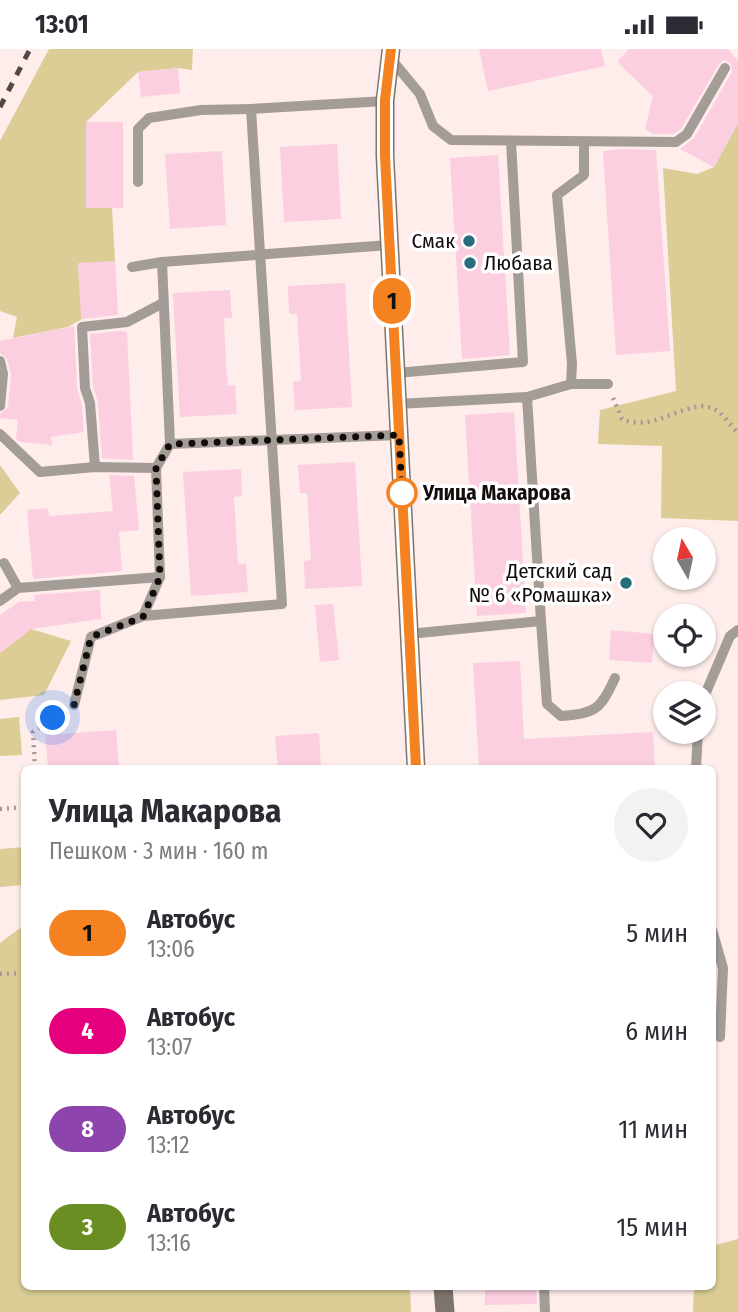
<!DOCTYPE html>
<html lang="ru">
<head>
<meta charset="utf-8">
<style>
  :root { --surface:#fff; --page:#f2f2f3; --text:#2b2b33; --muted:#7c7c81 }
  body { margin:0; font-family:"Fira Sans Condensed",sans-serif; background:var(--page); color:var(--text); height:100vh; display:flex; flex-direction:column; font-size:26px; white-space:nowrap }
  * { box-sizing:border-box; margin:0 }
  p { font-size:23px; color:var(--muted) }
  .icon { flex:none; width:38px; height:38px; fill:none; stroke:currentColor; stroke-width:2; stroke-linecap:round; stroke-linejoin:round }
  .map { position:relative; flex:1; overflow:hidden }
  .details { position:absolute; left:21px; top:716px; width:695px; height:525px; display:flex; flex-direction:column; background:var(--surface); border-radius:10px; box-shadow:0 2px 5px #0004 }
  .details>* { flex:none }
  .badge { padding:0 14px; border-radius:23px; font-size:24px; line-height:46px }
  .needle { width:46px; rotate:351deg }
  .fabs { position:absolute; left:653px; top:478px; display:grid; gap:14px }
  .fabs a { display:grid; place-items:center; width:63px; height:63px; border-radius:50%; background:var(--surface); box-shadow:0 2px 5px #0004; font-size:35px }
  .you { position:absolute; width:35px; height:35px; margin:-18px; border:5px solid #fff; border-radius:50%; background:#1a73e8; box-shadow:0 0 0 10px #1a73e833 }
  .map>.badge { position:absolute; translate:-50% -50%; box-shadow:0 0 0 4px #fff }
  .round { display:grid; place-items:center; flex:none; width:74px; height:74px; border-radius:37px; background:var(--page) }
  .summary { display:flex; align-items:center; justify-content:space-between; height:119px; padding:0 28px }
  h1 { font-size:33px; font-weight:700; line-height:52px }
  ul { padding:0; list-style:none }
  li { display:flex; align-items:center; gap:21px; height:98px; padding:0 28px }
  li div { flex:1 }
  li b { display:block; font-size:26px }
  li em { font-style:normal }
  li .badge { min-width:77px; font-weight:700; text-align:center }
  .status { display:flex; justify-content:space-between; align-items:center; height:49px; padding:0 35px; background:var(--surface); direction:ltr }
  .status svg { height:19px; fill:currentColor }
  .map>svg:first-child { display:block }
  .green { fill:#dbcd95 }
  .building { fill:#fbcee0 }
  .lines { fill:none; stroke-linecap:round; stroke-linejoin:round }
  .path { stroke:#a59896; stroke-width:4.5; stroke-dasharray:2 5; stroke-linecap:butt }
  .service { stroke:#a39c97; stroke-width:10 }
  .secondary { stroke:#7d746c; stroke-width:19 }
  .rail { stroke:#524947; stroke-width:5; stroke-dasharray:9 9; stroke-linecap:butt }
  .line-casing { stroke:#fff; stroke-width:16 }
  .line { stroke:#f58220; stroke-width:10 }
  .walk { stroke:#120c0b; stroke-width:7; stroke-dasharray:0 12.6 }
  .poi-dot { fill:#276d7c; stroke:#fff; stroke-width:2.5 }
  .stop-dot { fill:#fff; stroke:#f58220; stroke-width:3.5 }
  .labels { text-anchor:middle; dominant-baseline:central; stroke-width:7; stroke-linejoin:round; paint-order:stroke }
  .poi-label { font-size:21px; fill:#120c0b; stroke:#fff; text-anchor:end }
  .stop-label { font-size:21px; font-weight:bold; fill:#120c0b; stroke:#fff; text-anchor:start }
</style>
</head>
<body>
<div class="status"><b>13:01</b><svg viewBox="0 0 49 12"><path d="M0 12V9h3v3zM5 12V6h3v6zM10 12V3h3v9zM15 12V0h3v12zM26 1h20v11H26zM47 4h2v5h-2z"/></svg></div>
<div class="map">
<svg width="738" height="1263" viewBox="0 0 738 1263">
  <rect width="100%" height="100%" fill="#feedeb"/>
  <g class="green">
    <polygon points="49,0 193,0 192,21 178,19 138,23 86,73 87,159 112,159 115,212 78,215 82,270 68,278 13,289 17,268 0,262 0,92"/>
    <polygon points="738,74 738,472 661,469 662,397 598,395 600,361 676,342 663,119 697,125 714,118"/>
    <polygon points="0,416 20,444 0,466"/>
    <polygon points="31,580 71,592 44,646 0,651 0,604"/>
    <polygon points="19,668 22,706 0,707 0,670"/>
    <polygon points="24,798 24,836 0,838 0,800"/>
    <polygon points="24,876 24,1237 410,1237 411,1263 0,1263 0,894"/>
    <polygon points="738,1190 738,1263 693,1263 694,1237 712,1237 712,1197"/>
  </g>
  <g class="building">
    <polygon points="479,0 601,0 605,17 488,42"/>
    <polygon points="629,0 728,0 738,12 738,74 714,118 680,100 694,89 732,23 731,15 724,11 719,15 681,80 673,85 653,85 645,80 653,47 617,13"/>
    <polygon points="178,19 180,44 141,48 138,23"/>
    <rect x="86" y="73" width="37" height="86"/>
    <polygon points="337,95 341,170 284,173 280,98"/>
    <polygon points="623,100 656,101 670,302 616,306 603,102"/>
    <polygon points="222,102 226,176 170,180 165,105"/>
    <polygon points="498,106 510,306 462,310 450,109"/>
    <polygon points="115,212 118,266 81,270 78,214"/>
    <polygon points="345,234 352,358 295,361 293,333 301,332 297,265 289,265 288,237"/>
    <polygon points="230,241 232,269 224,269 226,317 228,337 235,336 237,365 180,368 173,244"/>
    <polygon points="74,277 77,339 82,356 84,383 51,388 52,396 20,393 16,390 18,371 0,369 0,365 8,358 11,325 7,310 0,304 0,292"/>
    <polygon points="119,282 127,283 133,411 102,409 98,353 93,338 90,285"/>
    <polygon points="514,363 526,564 477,567 465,366"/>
    <polygon points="355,413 362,537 305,540 304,512 311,511 307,444 300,444 298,416"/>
    <polygon points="241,420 242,447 234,448 238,515 246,515 248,543 191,547 183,423"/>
    <polygon points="109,426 134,427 139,481 119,483 122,522 33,530 27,461 48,459 49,467 113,462"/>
    <polygon points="100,541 101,570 31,580 0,604 0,566 19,553 35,552 34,546"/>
    <polygon points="333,555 339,611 320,613 315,556"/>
    <polygon points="611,581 654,585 652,614 609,611"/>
    <polygon points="520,612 524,690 653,683 655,719 479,719 473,614"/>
    <polygon points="116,681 119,719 48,719 45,686"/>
    <polygon points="319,684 321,719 278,719 275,687"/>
    <polygon points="485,1237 536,1237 537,1255 485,1256"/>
  </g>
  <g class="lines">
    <g class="path">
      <path d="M613,349l9,21c33,15 68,-23 92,-10 9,4 17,17 24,24"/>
      <polyline points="35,719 33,683 60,665"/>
      <polyline points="0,760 24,758"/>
      <polyline points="0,925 24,924"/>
    </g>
    <g class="service">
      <polyline points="391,10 420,45 433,77 451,91 676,93 687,85 725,19"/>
      <polyline points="138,133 138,80 149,69 201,61 251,60"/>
      <polyline points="389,196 162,213 170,395 399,386"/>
      <polyline points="132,218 162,213"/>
      <polyline points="0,312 3,325 0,357"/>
      <polyline points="396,324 523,313 511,92"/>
      <polyline points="571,335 608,335"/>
      <polyline points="527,348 571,335 572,315 557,146 584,126 584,93"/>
      <polyline points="397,355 527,348 541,572 409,585"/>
      <polyline points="0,385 40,423 95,418 156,419"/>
      <polyline points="95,418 90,354 85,339 82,278 127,273 163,254"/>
      <polyline points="4,514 18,539"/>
      <polyline points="0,552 18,539 160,528"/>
      <polyline points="143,567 160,528 156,419 170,395"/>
      <path d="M541,572l6,83 14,12c35,-3 39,-6 54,-38"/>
      <polyline points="704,648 730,587 738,581"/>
      <polyline points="74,656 91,588 143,567 282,555 251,60 385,52"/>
      <polyline points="696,719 698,682"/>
      <polyline points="712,881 723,919 720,988"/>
      <polyline points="544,1237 545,1263"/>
    </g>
    <g class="secondary">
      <polyline points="391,0 385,52 385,107 416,719"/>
      <polyline points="443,1237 445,1263"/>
    </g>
    <polyline class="rail" points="0,58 30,0"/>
  </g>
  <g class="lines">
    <g class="line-casing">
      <polyline id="line" points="391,0 385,51 385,107 416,719"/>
    </g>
    <use href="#line" class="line"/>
    <polyline class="walk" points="53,669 74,656 91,588 143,568 160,528 156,419 170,395 399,386 402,444"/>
  </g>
  <g class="poi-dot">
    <circle cx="469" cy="192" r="7"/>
    <circle cx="470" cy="214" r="7"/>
    <circle cx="626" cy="534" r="7"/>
  </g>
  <circle class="stop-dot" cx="402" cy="444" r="14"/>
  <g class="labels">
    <g class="poi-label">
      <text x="455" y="192">Смак</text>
      <text x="484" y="214" text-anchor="start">Любава</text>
      <text x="612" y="522">Детский сад<tspan x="612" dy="24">№ 6 «Ромашка»</tspan></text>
    </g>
    <g class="stop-label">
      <text x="423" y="444">Улица Макарова</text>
    </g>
  </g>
</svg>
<div class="fabs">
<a><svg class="needle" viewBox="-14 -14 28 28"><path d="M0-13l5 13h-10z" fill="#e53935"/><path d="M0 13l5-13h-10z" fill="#7c7c81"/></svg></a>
<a><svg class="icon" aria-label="locate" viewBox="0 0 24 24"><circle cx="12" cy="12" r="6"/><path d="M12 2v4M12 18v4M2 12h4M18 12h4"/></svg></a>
<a><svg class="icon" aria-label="layers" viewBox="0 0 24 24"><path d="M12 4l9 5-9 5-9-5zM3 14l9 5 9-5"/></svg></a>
</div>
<div class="you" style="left:53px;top:669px"></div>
<b class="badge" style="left:392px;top:252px;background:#f58220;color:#111">1</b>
<section class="details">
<div class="summary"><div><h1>Улица Макарова</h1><p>Пешком · 3 мин · 160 m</p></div><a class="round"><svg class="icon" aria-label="heart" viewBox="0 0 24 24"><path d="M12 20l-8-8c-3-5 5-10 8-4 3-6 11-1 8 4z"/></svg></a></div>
<ul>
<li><span class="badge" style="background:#f58220;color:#111">1</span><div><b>Автобус</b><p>13:06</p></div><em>5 мин</em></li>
<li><span class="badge" style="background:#e6007e;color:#fff">4</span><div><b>Автобус</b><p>13:07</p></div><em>6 мин</em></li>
<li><span class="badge" style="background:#8e44ad;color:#fff">8</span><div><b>Автобус</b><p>13:12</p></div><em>11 мин</em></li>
<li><span class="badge" style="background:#6b8e23;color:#fff">3</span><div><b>Автобус</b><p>13:16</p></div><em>15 мин</em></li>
</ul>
</section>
</div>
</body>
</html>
